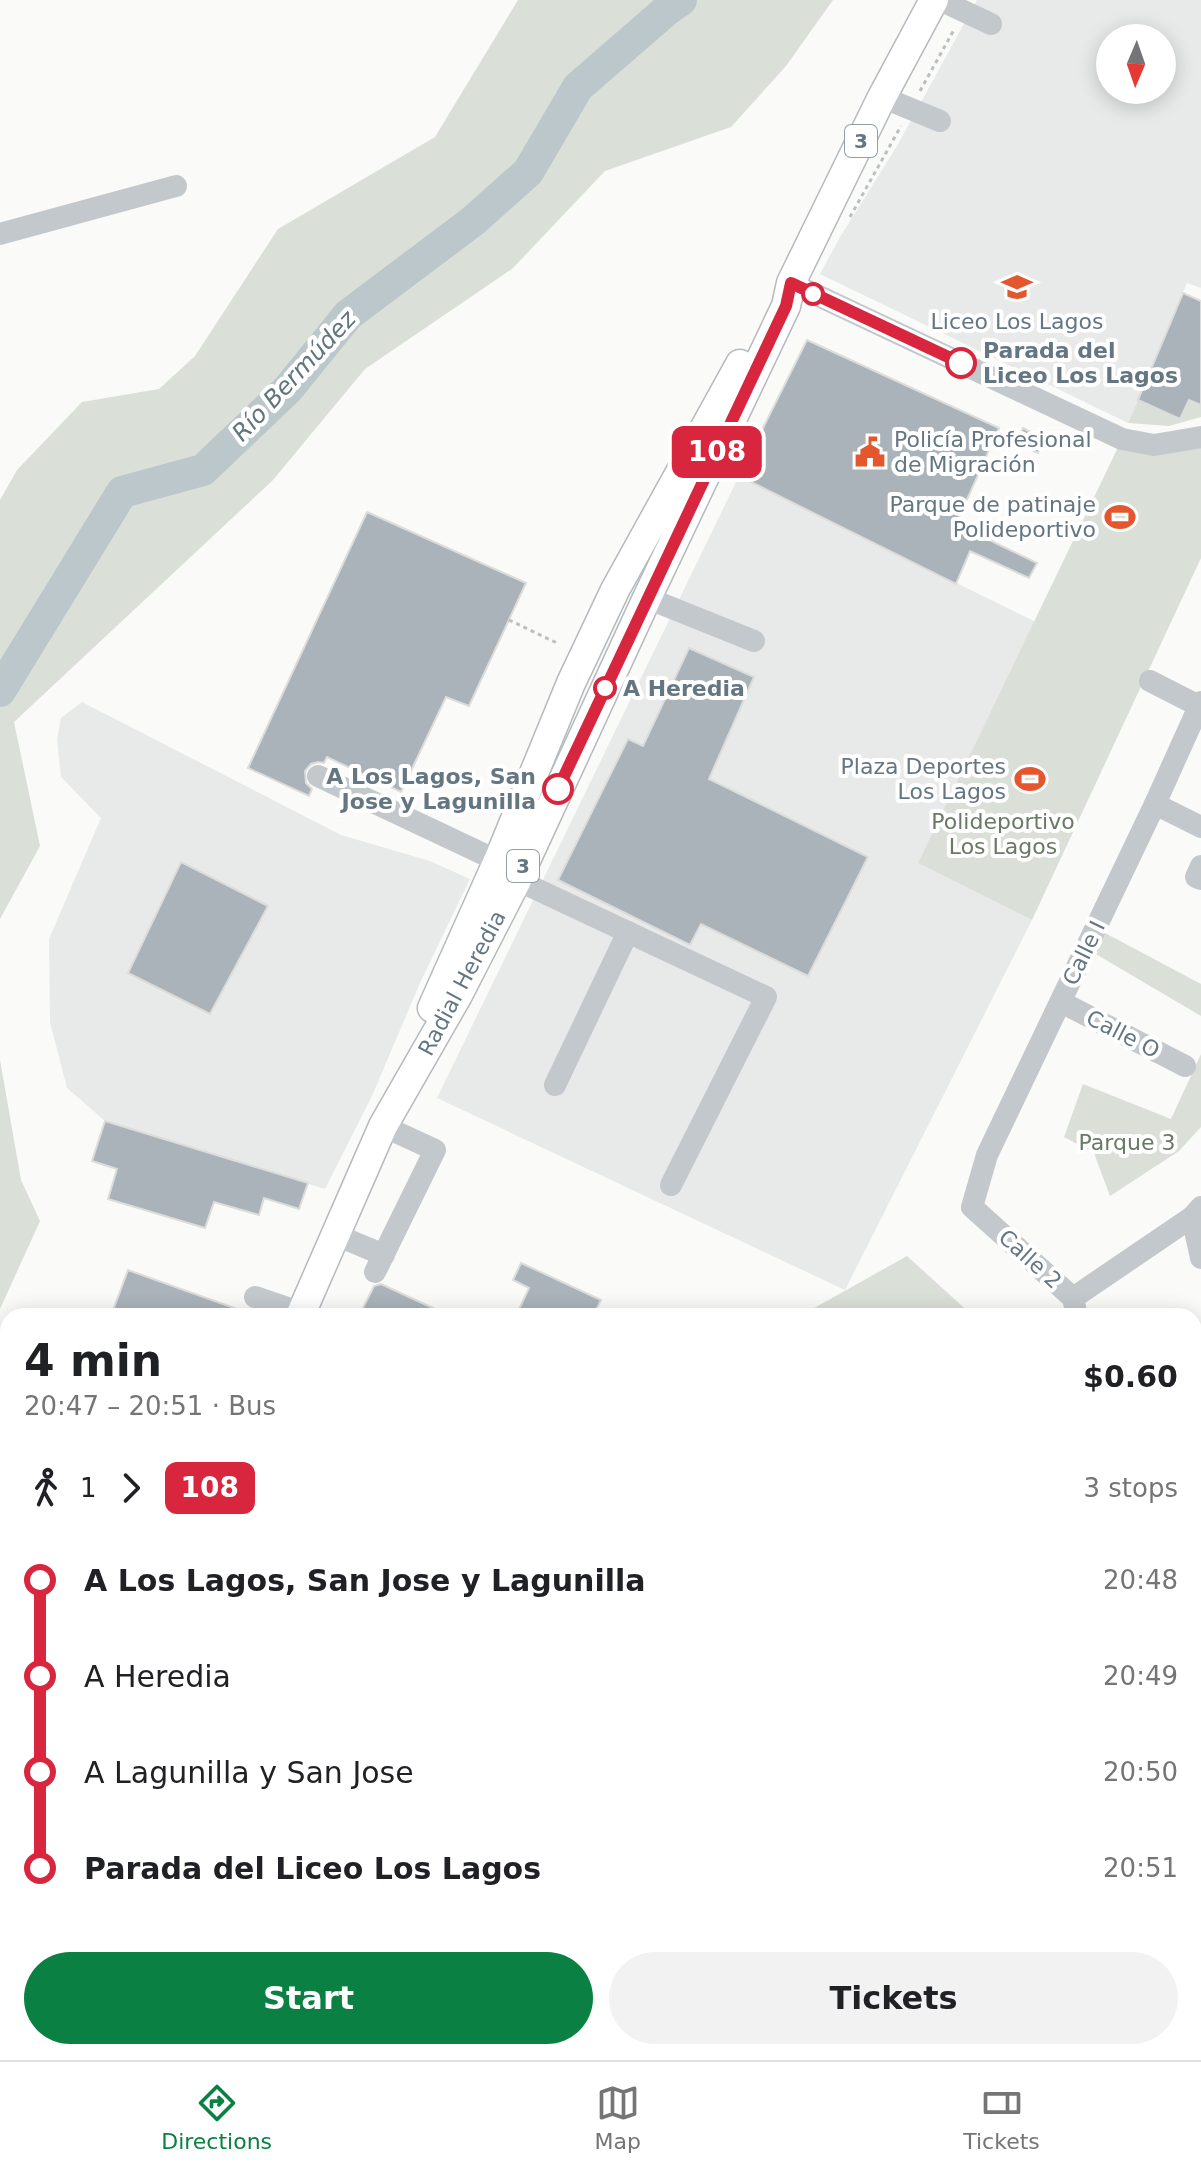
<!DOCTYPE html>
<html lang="en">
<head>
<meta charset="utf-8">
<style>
  :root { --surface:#fff; --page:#f2f2f2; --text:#202124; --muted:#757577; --line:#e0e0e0; --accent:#0b8043 }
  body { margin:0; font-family:"DejaVu Sans",sans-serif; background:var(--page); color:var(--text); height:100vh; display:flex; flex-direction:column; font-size:30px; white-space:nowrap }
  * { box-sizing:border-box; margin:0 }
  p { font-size:26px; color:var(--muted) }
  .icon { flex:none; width:44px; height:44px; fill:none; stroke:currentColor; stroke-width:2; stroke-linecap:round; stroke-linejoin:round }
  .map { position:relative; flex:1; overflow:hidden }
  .details { position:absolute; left:0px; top:1308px; width:1202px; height:752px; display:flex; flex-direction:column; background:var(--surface); border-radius:24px 24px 0 0; box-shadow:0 4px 20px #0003 }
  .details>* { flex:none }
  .badge { padding:0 16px; border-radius:12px; font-size:28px; line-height:52px }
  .needle { width:52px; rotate:182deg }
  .controls { position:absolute; left:1096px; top:24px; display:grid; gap:16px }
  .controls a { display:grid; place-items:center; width:80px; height:80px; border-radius:50%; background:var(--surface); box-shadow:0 4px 20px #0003; font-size:40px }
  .map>.badge { position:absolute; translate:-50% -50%; box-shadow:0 0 0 4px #fff }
  .legs { display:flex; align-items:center; gap:12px; height:88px; padding:0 24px; font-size:26px }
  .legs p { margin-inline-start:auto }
  .overview { display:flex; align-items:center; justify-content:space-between; height:136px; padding:0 24px }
  h1 { font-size:44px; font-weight:800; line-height:60px }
  .button { display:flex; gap:16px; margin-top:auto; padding:16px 24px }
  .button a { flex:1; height:92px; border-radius:48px; background:var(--accent); color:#fff; font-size:32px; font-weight:800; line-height:92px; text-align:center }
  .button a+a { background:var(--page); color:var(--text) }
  ul { padding:0 24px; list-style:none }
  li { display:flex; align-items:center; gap:28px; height:96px; font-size:30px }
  li i { display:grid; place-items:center; width:12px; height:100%; margin:0 10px; background:currentColor }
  li i::after { content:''; width:20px; height:20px; margin:-10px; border:6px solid; border-radius:50%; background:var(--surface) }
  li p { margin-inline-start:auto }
  li:first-child i { background:linear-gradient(#0000 50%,currentColor 0) }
  li:last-child i { background:linear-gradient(currentColor 50%,#0000 0) }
  .menu { display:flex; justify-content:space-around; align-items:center; height:112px; border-top:2px solid var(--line); background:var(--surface); font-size:22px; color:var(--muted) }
  .menu a { display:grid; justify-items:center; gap:4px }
  .menu .current { color:var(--accent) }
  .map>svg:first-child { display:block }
  .built { fill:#e8e9e9; fill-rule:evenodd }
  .green { fill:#dadfd7 }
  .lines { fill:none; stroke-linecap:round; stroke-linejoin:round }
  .river { stroke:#bbc7cb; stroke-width:32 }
  .building { fill:#aab3b9; stroke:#dcdcda; stroke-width:2 }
  .major-casing { stroke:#b5babe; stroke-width:31 }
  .path { stroke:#bbbfc2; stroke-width:3; stroke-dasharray:4 4; stroke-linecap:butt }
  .minor { stroke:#c3c8cc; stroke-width:22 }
  .major { stroke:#fff; stroke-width:28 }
  .line-1-casing { stroke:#fff; stroke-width:18 }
  .line-1 { stroke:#d7263d; stroke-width:12 }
  .stop-1-dot { fill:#fff; stroke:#d7263d; stroke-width:4 }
  .labels { text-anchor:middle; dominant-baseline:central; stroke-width:8; stroke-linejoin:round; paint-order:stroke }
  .shield { fill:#fff; stroke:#939fa8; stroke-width:2 }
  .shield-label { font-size:20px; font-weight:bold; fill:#657683 }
  .poi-label { font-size:22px; fill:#657683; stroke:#fff; text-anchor:end }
  .stop-label { font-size:22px; font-weight:bold; fill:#657683; stroke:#fff; text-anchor:start }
  .park-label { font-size:22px; fill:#687a64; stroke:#fff }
  .street-label { font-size:22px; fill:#657683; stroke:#fff }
  .water-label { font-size:24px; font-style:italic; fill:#60757c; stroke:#fff }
</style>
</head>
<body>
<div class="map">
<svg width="1201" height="2060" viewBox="0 0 1201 2060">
  <rect width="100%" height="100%" fill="#fafaf8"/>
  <g class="built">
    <path d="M977,0h224v288l-14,-5 -59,140 -308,-149 20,-37 57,-91zM1110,38h52v52h-52z"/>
    <polygon points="739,476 1036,622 918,863 1032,920 845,1290 437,1098"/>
    <polygon points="82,702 341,835 430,861 470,879 420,983 372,1096 325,1189 105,1121 67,1088 50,1022 49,939 101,818 61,777 57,739 61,718"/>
    <polygon points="0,1868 8,1868 8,2052 0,2060"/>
  </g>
  <g class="green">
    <polygon points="518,0 833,0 786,66 731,127 605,171 512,269 365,369 273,480 14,722 40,846 0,919 0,500 17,470 82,402 159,389 195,356 278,229 435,137"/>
    <polygon points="1138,400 1179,419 1189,400 1201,405 1201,417 1169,426 1128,423"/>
    <polygon points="1201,437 1201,558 1032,920 918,863 1122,439"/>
    <polygon points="1105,933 1201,984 1201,1016 1094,953"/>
    <polygon points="1201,1054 1201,1127 1179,1151 1110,1196 1094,1153 1064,1137 1083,1084 1171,1119"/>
    <polygon points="0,1060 21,1180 40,1221 0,1309"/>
    <polygon points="907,1256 973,1316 800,1316"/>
  </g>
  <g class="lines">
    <polyline class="river" points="0,691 122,492 203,470 288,389 348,315 473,221 528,172 578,87 668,9 681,0"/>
  </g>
  <g class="building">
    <polygon points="1183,293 1201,301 1201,405 1189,400 1180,419 1138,400"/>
    <polygon points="807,340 999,428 956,524 1037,563 1029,578 970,551 956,584 739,476"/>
    <polygon points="1023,428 1043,439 1038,453 1016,443"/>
    <polygon points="367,512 526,583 469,706 446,697 401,792 327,757 324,763 318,762 311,764 305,771 306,783 312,789 309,796 248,768"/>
    <polygon points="689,648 754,677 709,779 868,857 808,976 701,924 690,945 558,880 628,739 643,746"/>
    <polygon points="181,862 268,906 210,1014 128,973"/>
    <polygon points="105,1121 308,1183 299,1209 264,1198 259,1215 214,1202 205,1228 108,1199 117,1169 92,1161"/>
    <polygon points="521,1263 601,1300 593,1316 516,1316 529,1288 513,1280"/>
    <polygon points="128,1270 251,1314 251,1316 111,1316"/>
    <polygon points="381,1284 450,1316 359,1316 374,1286"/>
  </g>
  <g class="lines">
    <g class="major-casing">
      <g id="major">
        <polyline points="432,1008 500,856 571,683 615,590 740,364"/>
        <polyline points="300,1316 383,1126 458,995 517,880 647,598 786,306 791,283 882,97 934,0"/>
        <polyline points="33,2060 36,2052"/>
      </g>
    </g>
    <g class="path">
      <polyline points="920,91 955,28"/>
      <polyline points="850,217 901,126"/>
      <polyline points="509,620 559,644"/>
    </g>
    <g class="minor">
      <polyline points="940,0 991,24"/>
      <polyline points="882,97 940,121"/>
      <polyline points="0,234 176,186"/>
      <polyline points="791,283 1122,439 1154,445 1201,437"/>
      <polyline points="647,598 754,641"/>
      <polyline points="1150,681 1201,707"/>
      <polyline points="318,776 498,861"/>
      <polyline points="1155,804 1201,827"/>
      <polyline points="1201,866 1196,877 1201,879"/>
      <polyline points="517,880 766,997 671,1185"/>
      <polyline points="1061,1002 1185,1066"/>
      <polyline points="555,1085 628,932"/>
      <polyline points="1192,1217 1201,1258"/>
      <polyline points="336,1235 384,1255"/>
      <polyline points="375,1272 435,1150 383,1126"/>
      <polyline points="255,1297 302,1313"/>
      <polyline points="1073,1298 1192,1217 1201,1207"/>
      <polyline points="1077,1316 1073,1298 972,1207 987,1155 1155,804 1201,702"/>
      <polyline points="0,1669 8,1667"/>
      <polyline points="0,1690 8,1688"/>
      <polyline points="1194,1724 1201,1721"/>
      <polyline points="0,2012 8,2015"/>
      <polyline points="892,2052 894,2060"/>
      <polyline points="0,2053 17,2060"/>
    </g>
    <use href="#major" class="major"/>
  </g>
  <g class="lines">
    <g class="line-1-casing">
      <polyline id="line-1" points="558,789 786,306 791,283 961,363"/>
    </g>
    <use href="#line-1" class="line-1"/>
  </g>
  <defs>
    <g id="school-bare" transform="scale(2.4)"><path d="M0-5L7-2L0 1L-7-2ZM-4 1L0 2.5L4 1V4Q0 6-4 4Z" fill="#e4572e" stroke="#fff" stroke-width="2.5" paint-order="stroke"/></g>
    <g id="civic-bare" transform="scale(2.4)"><path d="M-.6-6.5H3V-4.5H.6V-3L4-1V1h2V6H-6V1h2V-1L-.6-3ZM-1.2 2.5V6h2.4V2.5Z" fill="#e4572e" stroke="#fff" stroke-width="2.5" paint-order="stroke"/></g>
    <g id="stadium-bare" transform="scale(2.4)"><path d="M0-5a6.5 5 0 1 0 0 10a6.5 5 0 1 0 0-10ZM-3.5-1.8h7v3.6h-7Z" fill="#e4572e" stroke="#fff" stroke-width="2.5" paint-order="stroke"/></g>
  </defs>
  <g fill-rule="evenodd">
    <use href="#school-bare" x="1017" y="287"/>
    <use href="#civic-bare" x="870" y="452"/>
    <use href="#stadium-bare" x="1120" y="517"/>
    <use href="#stadium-bare" x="1030" y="779"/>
  </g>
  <g class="stop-1-dot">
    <circle cx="813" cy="294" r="10"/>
    <circle cx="961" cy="363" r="14"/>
    <circle cx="605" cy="688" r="10"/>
    <circle cx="558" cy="789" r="14"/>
  </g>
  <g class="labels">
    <g class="shield">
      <rect x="845" y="125" width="32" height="32" rx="6"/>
      <rect x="507" y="850" width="32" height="32" rx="6"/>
    </g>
    <g class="shield-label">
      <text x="861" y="141">3</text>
      <text x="523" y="866">3</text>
    </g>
    <g class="poi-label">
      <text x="1017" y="321" text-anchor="middle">Liceo Los Lagos</text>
      <text x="894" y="439" text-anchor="start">Policía Profesional<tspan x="894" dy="25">de Migración</tspan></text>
      <text x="1096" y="504">Parque de patinaje<tspan x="1096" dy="25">Polideportivo</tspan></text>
      <text x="1006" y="766">Plaza Deportes<tspan x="1006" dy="25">Los Lagos</tspan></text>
    </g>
    <g class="stop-label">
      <text x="983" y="350">Parada del<tspan x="983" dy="25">Liceo Los Lagos</tspan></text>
      <text x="623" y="688">A Heredia</text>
      <text x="536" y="776" text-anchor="end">A Los Lagos, San<tspan x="536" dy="25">Jose y Lagunilla</tspan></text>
    </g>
    <g class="park-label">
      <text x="1003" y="821">Polideportivo<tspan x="1003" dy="25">Los Lagos</tspan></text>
      <text x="1127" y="1142">Parque 3</text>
    </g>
    <g class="street-label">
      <text transform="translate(1084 953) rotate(-64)">Calle I</text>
      <text transform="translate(462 983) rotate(-62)">Radial Heredia</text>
      <text transform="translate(1123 1034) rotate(27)">Calle O</text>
      <text transform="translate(1030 1259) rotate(42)">Calle 2</text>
    </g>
    <g class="water-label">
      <text transform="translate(294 376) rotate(-47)">Río Bermúdez</text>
    </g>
  </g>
</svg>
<div class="controls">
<a><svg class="needle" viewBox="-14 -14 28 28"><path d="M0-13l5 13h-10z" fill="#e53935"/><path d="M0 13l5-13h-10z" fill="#757577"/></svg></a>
</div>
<b class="badge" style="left:717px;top:452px;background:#d7263d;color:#fff">108</b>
<section class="details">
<div class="overview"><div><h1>4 min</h1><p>20:47 – 20:51 · Bus</p></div><b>$0.60</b></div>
<div class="legs"><svg class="icon" aria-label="walk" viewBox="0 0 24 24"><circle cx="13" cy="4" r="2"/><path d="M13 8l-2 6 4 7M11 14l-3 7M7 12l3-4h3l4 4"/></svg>1<svg class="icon" aria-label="forward" viewBox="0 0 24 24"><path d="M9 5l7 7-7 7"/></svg><b class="badge" style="background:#d7263d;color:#fff">108</b><p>3 stops</p></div>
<ul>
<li><i style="color:#d7263d"></i><b>A Los Lagos, San Jose y Lagunilla</b><p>20:48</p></li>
<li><i style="color:#d7263d"></i><span>A Heredia</span><p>20:49</p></li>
<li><i style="color:#d7263d"></i><span>A Lagunilla y San Jose</span><p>20:50</p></li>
<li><i style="color:#d7263d"></i><b>Parada del Liceo Los Lagos</b><p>20:51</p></li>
</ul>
<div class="button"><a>Start</a><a>Tickets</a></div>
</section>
</div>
<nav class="menu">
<a class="current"><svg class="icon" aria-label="directions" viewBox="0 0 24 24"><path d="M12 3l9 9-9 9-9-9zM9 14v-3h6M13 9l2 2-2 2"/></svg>Directions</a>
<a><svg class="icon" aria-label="map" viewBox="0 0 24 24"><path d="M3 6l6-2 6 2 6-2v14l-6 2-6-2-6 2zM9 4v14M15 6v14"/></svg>Map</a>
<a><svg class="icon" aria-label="tickets" viewBox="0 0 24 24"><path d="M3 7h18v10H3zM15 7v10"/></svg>Tickets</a>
</nav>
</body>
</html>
